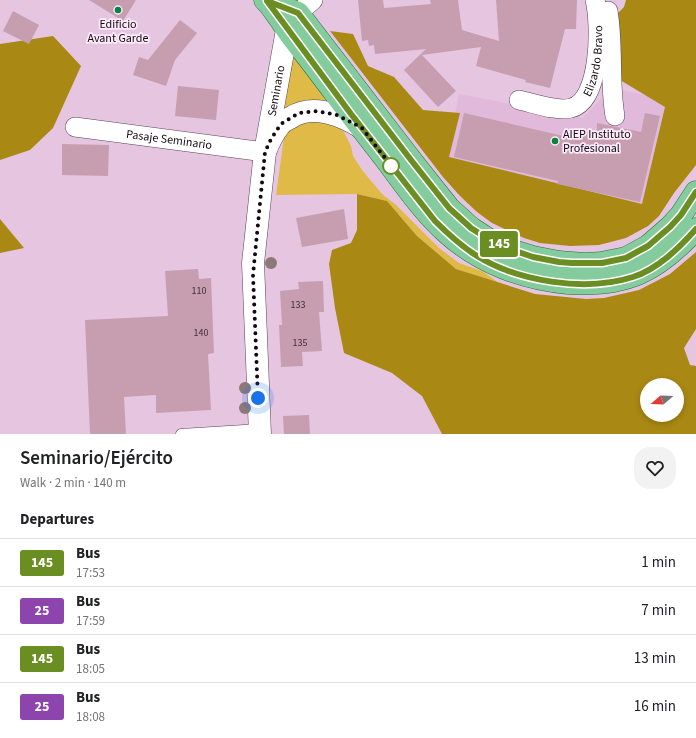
<!DOCTYPE html>
<html lang="en">
<head>
<meta charset="utf-8">
<style>
  :root { --surface:#fff; --page:#f2f2f2; --text:#202124; --muted:#757577; --line:#e0e0e0 }
  body { margin:0; font-family:"Source Sans 3",sans-serif; background:var(--page); color:var(--text); height:100vh; display:flex; flex-direction:column; font-size:15px; white-space:nowrap }
  * { box-sizing:border-box; margin:0 }
  p { font-size:13px; color:var(--muted) }
  .icon { flex:none; width:22px; height:22px; fill:none; stroke:currentColor; stroke-width:2; stroke-linecap:round; stroke-linejoin:round }
  .map { position:relative; height:434px; overflow:hidden }
  .drawer { display:flex; flex-direction:column; background:var(--surface); flex:1 }
  .drawer>* { flex:none }
  .badge { padding:0 8px; border-radius:3px; font-size:14px; line-height:26px }
  .needle { width:26px; rotate:251deg }
  .tools { position:absolute; left:640px; top:378px; display:grid; gap:8px }
  .tools a { display:grid; place-items:center; width:44px; height:44px; border-radius:50%; background:var(--surface); box-shadow:0 2px 6px #0003; font-size:20px }
  .you { position:absolute; width:20px; height:20px; margin:-10px; border:3px solid #fff; border-radius:50%; background:#1a73e8; box-shadow:0 0 0 6px #1a73e833 }
  .map>.badge { position:absolute; translate:-50% -50%; box-shadow:0 0 0 2px #fff }
  h2 { padding:0 20px; font-size:15px; line-height:36px }
  .round { display:grid; place-items:center; flex:none; width:42px; height:42px; border-radius:16px; background:var(--page) }
  .headline { display:flex; align-items:center; justify-content:space-between; height:68px; padding:0 20px }
  h1 { font-size:19px; font-weight:600; line-height:30px }
  ul { padding:0; list-style:none }
  li { display:flex; align-items:center; gap:12px; height:48px; padding:0 20px; border-top:1px solid var(--line) }
  li div { flex:1 }
  li b { display:block; font-size:15px }
  li em { font-style:normal }
  li .badge { min-width:44px; font-weight:700; text-align:center }
  .map>svg:first-child { display:block }
  .built { fill:#e1b9db }
  .green { fill:#e0ba46 }
  .forest { fill:#a98813; fill-rule:evenodd }
  .building { fill:#c79eb0 }
  .lines { fill:none; stroke-linecap:round; stroke-linejoin:round }
  .service-casing { stroke:#5b3f58; stroke-width:11 }
  .minor-casing { stroke:#5b3f58; stroke-width:20 }
  .tertiary-casing { stroke:#5b3f58; stroke-width:23 }
  .secondary-casing { stroke:#5b3f58; stroke-width:23 }
  .primary-casing { stroke:#287041; stroke-width:23 }
  .service { stroke:#fff; stroke-width:10 }
  .minor { stroke:#fff; stroke-width:19 }
  .tertiary { stroke:#fff; stroke-width:22 }
  .secondary { stroke:#fff; stroke-width:22 }
  .primary { stroke:#84cb9d; stroke-width:22 }
  .tree { fill:#8c7979 }
  .line-casing { stroke:#fff; stroke-width:9 }
  .line { stroke:#6b8e23; stroke-width:6 }
  .walk { stroke:#140912; stroke-width:4; stroke-dasharray:0 7.2 }
  .poi-dot { fill:#04843e; stroke:#fdebfa; stroke-width:1.5 }
  .stop-dot { fill:#fff; stroke:#6b8e23; stroke-width:2 }
  .labels { text-anchor:middle; dominant-baseline:central; stroke-width:3.5; stroke-linejoin:round; paint-order:stroke }
  .number-label { font-size:10px; fill:#412e3a }
  .poi-label { font-size:12px; fill:#140912; stroke:#fdebfa }
  .street-label { font-size:12px; fill:#140912; stroke:#fdebfa }
</style>
</head>
<body>
<div class="map">
<svg width="696" height="434" viewBox="0 0 696 434">
  <rect width="100%" height="100%" fill="#e6c5e1"/>
  <polygon class="built" points="611,88 670,100 646,207 445,164 459,94 583,118"/>
  <g class="green">
    <polygon points="291,51 330,100 301,102 281,109"/>
    <path d="M313,120l25,6 6,6 7,14 2,10 9,14 20,24 13,10 44,44 20,15 23,8 17,12 -43,-14 -39,-33 -30,-35 -30,-7 -81,1 8,-58c8,-13 15,-13 29,-17z"/>
  </g>
  <g class="forest">
    <polygon points="626,0 696,0 696,165 674,193 659,216 648,226 626,238 599,245 570,246 540,243 524,238 492,223 477,212 460,196 443,177 330,31 353,34 368,66 394,77 423,110 460,113 449,157 642,204 665,107 620,80 618,13 624,7"/>
    <polygon points="53,36 81,66 53,128 30,150 0,160 0,44"/>
    <path d="M357,194l30,7 30,35 39,33 79,25 51,5 18,-1 35,-8 31,-16 26,-22v77l-12,19 6,17 6,1v68h-254l-20,-38 -30,-23 -48,-20 -9,-45 -6,-44 3,-14 19,-7 6,-13zM647,385h30v30h-30z"/>
    <polygon points="0,219 24,248 0,253"/>
  </g>
  <g class="building">
    <polygon points="89,0 136,0 123,21"/>
    <polygon points="358,0 383,0 384,8 431,4 430,0 458,0 462,30 499,41 496,0 577,0 576,29 565,29 550,88 525,82 526,80 476,66 481,47 422,55 456,91 438,107 404,70 426,49 375,54 374,45 369,46 368,40 362,41"/>
    <polygon points="13,11 39,25 29,44 3,31"/>
    <polygon points="180,20 197,33 175,60 166,86 133,75 139,57 148,60"/>
    <polygon points="178,86 219,90 216,120 175,116"/>
    <polygon points="464,113 568,137 570,128 597,133 597,123 641,132 645,113 660,116 640,202 557,184 558,181 454,157"/>
    <polygon points="62,144 109,145 108,176 62,175"/>
    <polygon points="344,209 348,239 302,247 296,218"/>
    <polygon points="198,269 199,279 211,278 214,353 208,354 211,410 156,413 156,395 124,397 126,434 90,434 85,320 168,316 165,271"/>
    <polygon points="323,281 324,312 319,312 322,351 302,352 303,366 281,367 279,325 282,325 280,291 299,289 298,282"/>
    <polygon points="309,415 310,434 284,434 283,416"/>
  </g>
  <g class="lines">
    <g class="service-casing">
      <polyline id="service" points="181,434 260,429"/>
    </g>
    <g class="minor-casing">
      <g id="minor">
        <path d="M608,11c6,35 1,71 7,105"/>
        <polyline points="298,13 313,0"/>
        <path id="s1" d="M519,100c14,3 38,12 52,8 30,-7 30,-84 24,-108"/>
        <path id="s2" d="M75,127l190,25"/>
      </g>
    </g>
    <g class="tertiary-casing">
      <g id="tertiary">
        <path id="s3" d="M260,434l-7,-171 12,-111 22,-122 9,-14"/>
      </g>
    </g>
    <g class="secondary-casing">
      <path id="secondary" d="M265,152c4,-10 8,-19 15,-27 2,-3 6,-5 10,-7 23,-15 51,-3 72,10"/>
    </g>
    <g class="primary-casing">
      <g id="primary">
        <path d="M265,0c6,5 10,13 15,19 7,11 15,22 23,32 27,35 53,71 81,106 19,25 39,55 63,76 33,30 77,46 121,50 59,4 89,-12 128,-54"/>
        <polyline points="267,1 298,13 411,160 449,208 471,228 488,239 507,249 533,257 559,262 585,264 601,263 626,258 648,246 670,227 681,215 696,192"/>
      </g>
    </g>
    <use href="#service" class="service"/>
    <use href="#minor" class="minor"/>
    <use href="#tertiary" class="tertiary"/>
    <use href="#secondary" class="secondary"/>
    <use href="#primary" class="primary"/>
  </g>
  <g class="tree">
    <circle cx="271" cy="263" r="6"/>
    <circle cx="245" cy="388" r="6"/>
    <circle cx="245" cy="408" r="6"/>
  </g>
  <g class="lines">
    <g class="line-casing">
      <path id="line" d="M696,192l-15,23 -11,12 -22,19 -22,12 -24,5h-30l-13,-1 -26,-5 -26,-9 -19,-9 -17,-11 -22,-20 -38,-48 -113,-147 -31,-12 84,113 84,107c13,13 26,25 42,35 42,26 109,36 156,21 25,-8 46,-29 63,-48"/>
    </g>
    <use href="#line" class="line"/>
    <polyline class="walk" points="258,398 253,275 265,152 271,139 281,124 299,113 317,111 337,115 362,128 392,167 391,166"/>
  </g>
  <g class="poi-dot">
    <circle cx="118" cy="10" r="4"/>
    <circle cx="555" cy="141" r="4"/>
  </g>
  <circle class="stop-dot" cx="391" cy="166" r="8"/>
  <g class="labels">
    <g class="number-label">
      <text x="199" y="291">110</text>
      <text x="298" y="305">133</text>
      <text x="201" y="333">140</text>
      <text x="300" y="343">135</text>
    </g>
    <g class="poi-label">
      <text x="118" y="24">Edificio<tspan x="118" dy="14">Avant Garde</tspan></text>
      <text x="563" y="134" text-anchor="start">AIEP Instituto<tspan x="563" dy="14">Profesional</tspan></text>
    </g>
    <g class="street-label">
      <text stroke="none"><textPath href="#s1" startOffset="109">Elizardo Bravo</textPath></text>
      <text stroke="none"><textPath href="#s3" startOffset="345">Seminario</textPath></text>
      <text stroke="none"><textPath href="#s2" startOffset="95">Pasaje Seminario</textPath></text>
    </g>
  </g>
</svg>
<div class="tools">
<a><svg class="needle" viewBox="-14 -14 28 28"><path d="M0-13l5 13h-10z" fill="#e53935"/><path d="M0 13l5-13h-10z" fill="#757577"/></svg></a>
</div>
<div class="you" style="left:258px;top:398px"></div>
<b class="badge" style="left:499px;top:244px;background:#6b8e23;color:#fff">145</b>
</div>
<section class="drawer">
<div class="headline"><div><h1>Seminario/Ejército</h1><p>Walk · 2 min · 140 m</p></div><a class="round"><svg class="icon" aria-label="heart" viewBox="0 0 24 24"><path d="M12 20l-8-8c-3-5 5-10 8-4 3-6 11-1 8 4z"/></svg></a></div>
<h2>Departures</h2>
<ul>
<li><span class="badge" style="background:#6b8e23;color:#fff">145</span><div><b>Bus</b><p>17:53</p></div><em>1 min</em></li>
<li><span class="badge" style="background:#8e44ad;color:#fff">25</span><div><b>Bus</b><p>17:59</p></div><em>7 min</em></li>
<li><span class="badge" style="background:#6b8e23;color:#fff">145</span><div><b>Bus</b><p>18:05</p></div><em>13 min</em></li>
<li><span class="badge" style="background:#8e44ad;color:#fff">25</span><div><b>Bus</b><p>18:08</p></div><em>16 min</em></li>
</ul>
</section>
</body>
</html>
